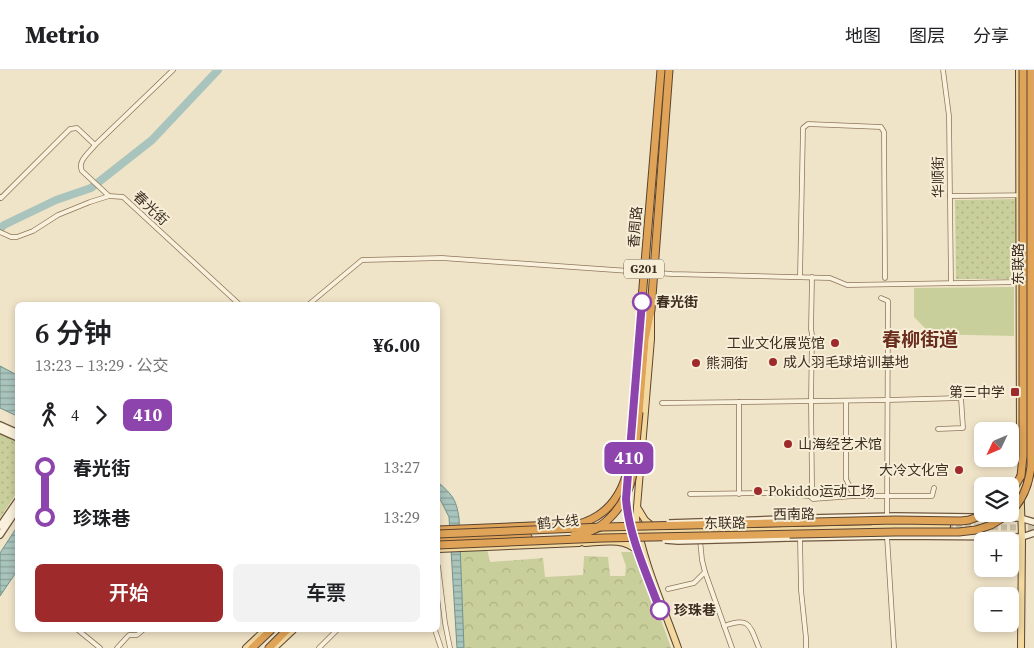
<!DOCTYPE html>
<html lang="zh">
<head>
<meta charset="utf-8">
<style>
  :root { --surface:#fff; --page:#f2f2f2; --text:#202124; --muted:#757577; --line:#e0e0e0; --accent:#9e2a2b }
  body { margin:0; font-family:"Source Serif 4","Noto Sans SC",serif; background:var(--page); color:var(--text); height:100vh; display:flex; flex-direction:column; font-size:19px; white-space:nowrap }
  * { box-sizing:border-box; margin:0 }
  p { font-size:16px; color:var(--muted) }
  .icon { flex:none; width:28px; height:28px; fill:none; stroke:currentColor; stroke-width:2; stroke-linecap:round; stroke-linejoin:round }
  .map { position:relative; flex:1; overflow:hidden }
  .sheet { position:absolute; left:15px; top:232px; width:425px; height:330px; display:flex; flex-direction:column; background:var(--surface); border-radius:8px; box-shadow:0 2px 8px #0003 }
  .sheet>* { flex:none }
  .badge { padding:0 10px; border-radius:8px; font-size:18px; line-height:32px }
  .needle { width:32px; rotate:226deg }
  .controls { position:absolute; left:974px; top:352px; display:grid; gap:10px }
  .controls a { display:grid; place-items:center; width:45px; height:45px; border-radius:8px; background:var(--surface); box-shadow:0 2px 8px #0003; font-size:25px }
  .map>.badge { position:absolute; translate:-50% -50%; box-shadow:0 0 0 2px #fff }
  .legs { display:flex; align-items:center; gap:8px; height:55px; padding:0 20px; font-size:16px }
  .legs p { margin-inline-start:auto }
  .overview { display:flex; align-items:center; justify-content:space-between; height:85px; padding:0 20px }
  h1 { font-size:28px; font-weight:600; line-height:38px }
  .cta { display:flex; gap:10px; margin-top:auto; padding:10px 20px }
  .cta a { flex:1; height:58px; border-radius:8px; background:var(--accent); color:#fff; font-size:20px; font-weight:600; line-height:58px; text-align:center }
  .cta a+a { background:var(--page); color:var(--text) }
  ul { padding:0 20px; list-style:none }
  li { display:flex; align-items:center; gap:18px; height:50px; font-size:19px }
  li i { display:grid; place-items:center; width:8px; height:100%; margin:0 6px; background:currentColor }
  li i::after { content:''; width:12px; height:12px; margin:-6px; border:4px solid; border-radius:50%; background:var(--surface) }
  li p { margin-inline-start:auto }
  li:first-child i { background:linear-gradient(#0000 50%,currentColor 0) }
  li:last-child i { background:linear-gradient(currentColor 50%,#0000 0) }
  header { display:flex; align-items:center; gap:30px; box-sizing:border-box; height:70px; padding:0 25px; background:var(--surface); border-bottom:1px solid var(--line) }
  header strong { font-size:24px }
  nav { display:flex; gap:28px; margin-inline-start:auto; font-size:18px }
  .map>svg:first-child { display:block }
  .forest { fill:url(#forest-crowns) }
  .park { fill:url(#park-dots) }
  .pitch { fill:#c9cf9b }
  .water { fill:url(#water-rules); stroke:#6f938a }
  .lines { fill:none; stroke-linecap:round; stroke-linejoin:round }
  .river { stroke:#a9c4bc; stroke-width:8 }
  .primary-tunnel { stroke:#ccc0a6; stroke-width:6; stroke-dasharray:6 3; stroke-linecap:butt }
  .street-casing { stroke:#8d765c; stroke-width:5.5 }
  .secondary-casing { stroke:#6f573f; stroke-width:8 }
  .primary-casing { stroke:#5b4430; stroke-width:8 }
  .highway-casing { stroke:#5b4430; stroke-width:9 }
  .street { stroke:#faf1dc; stroke-width:4 }
  .secondary { stroke:#faf1dc; stroke-width:5.5 }
  .primary { stroke:#f3d9a0; stroke-width:6 }
  .highway { stroke:#e0a458; stroke-width:7 }
  .secondary-bridge-casing { stroke:#6f573f; stroke-width:8; stroke-linecap:butt }
  .highway-bridge-casing { stroke:#5b4430; stroke-width:9; stroke-linecap:butt }
  .secondary-bridge { stroke:#faf1dc; stroke-width:5.5 }
  .highway-bridge { stroke:#e0a458; stroke-width:7 }
  .line-1-casing { stroke:#fff; stroke-width:11 }
  .line-1 { stroke:#8e44ad; stroke-width:8 }
  .stop-1-dot { fill:#fff; stroke:#8e44ad; stroke-width:2.5 }
  .poi-dot { fill:#9e2a2b; stroke:#f7eed8; stroke-width:2 }
  .labels { text-anchor:middle; dominant-baseline:central; stroke-width:4; stroke-linejoin:round; paint-order:stroke }
  .shield { fill:#f7eed8; stroke:#756857; stroke-width:1 }
  .shield-label { font-size:12px; font-weight:bold; fill:#3d2e20 }
  .street-label { font-size:14px; fill:#3d2e20; stroke:#f7eed8 }
  .stop-label { font-size:14px; font-weight:bold; fill:#3d2e20; stroke:#f7eed8; text-anchor:start }
  .poi-label { font-size:14px; fill:#3d2e20; stroke:#f7eed8; text-anchor:start }
  .district-label { font-size:19px; font-weight:bold; fill:#6b2e1e; stroke:#f7eed8 }
</style>
</head>
<body>
<header>
<strong>Metrio</strong>
<nav><a>地图</a><a>图层</a><a>分享</a></nav>
</header>
<div class="map">
<svg width="1034" height="578" viewBox="0 0 1034 578">
  <defs>
    <pattern id="forest-crowns" width="20" height="18" patternUnits="userSpaceOnUse" patternTransform="scale(1.25)"><rect width="20" height="18" fill="#c9cf9b"/><path d="M2 6a3 3 0 1 1 6 0M12 15a3 3 0 1 1 6 0" fill="none" stroke="#aeb285"/></pattern>
    <pattern id="park-dots" width="8" height="8" patternUnits="userSpaceOnUse" patternTransform="scale(1.25)"><rect width="8" height="8" fill="#c9cf9b"/><path d="M2 2h.1M6 6h.1" fill="none" stroke="#aeb285" stroke-width="1.8" stroke-linecap="round"/></pattern>
    <pattern id="water-rules" width="6" height="5" patternUnits="userSpaceOnUse" patternTransform="scale(1.25)"><rect width="6" height="5" fill="#a9c4bc"/><path d="M0 2.5h6" fill="none" stroke="#8ba098"/></pattern>
  </defs>
  <rect width="100%" height="100%" fill="#f0e4c8"/>
  <polygon class="forest" points="460,479 487,479 490,492 543,488 545,507 583,505 584,486 608,487 610,506 625,506 626,496 621,482 637,482 671,578 464,578"/>
  <g class="park">
    <polygon points="1016,129 1017,209 956,209 955,130"/>
    <polygon points="0,363 18,371 17,422 0,448"/>
  </g>
  <polygon class="pitch" points="1014,217 1014,266 925,264 925,258 914,247 914,218"/>
  <g class="water">
    <polygon points="0,296 17,305 17,346 0,338"/>
    <path d="M438,412c14,13 18,16 21,36l5,130h-7l-8,-131 -8,-16 -3,-3z"/>
    <polygon points="17,457 17,501 0,526 0,483"/>
  </g>
  <g class="lines">
    <polyline class="river" points="0,159 4,155 56,130 91,118 152,70 218,0"/>
    <polyline class="primary-tunnel" points="947,456 1034,458"/>
    <g class="street-casing">
      <g id="street">
        <polyline points="943,0 949,46 951,213"/>
        <polyline points="95,75 173,0"/>
        <polyline points="950,126 1032,125"/>
        <path d="M0,127l1,1 69,-69 7,-1 18,17c-6,8 -18,16 -13,26l27,25"/>
        <polyline points="0,162 11,167 17,167 33,161 58,145 90,132 109,126 123,127 240,235"/>
        <polyline points="800,207 803,58 808,54 881,57 884,62 885,208"/>
        <polyline points="881,228 888,231 887,446"/>
        <polyline points="308,235 362,190 442,188 672,204 830,208 847,215 1019,212"/>
        <polyline points="846,331 846,409 854,426"/>
        <polyline points="739,332 739,424"/>
        <polyline points="662,333 887,330 961,328 963,358 938,359"/>
        <polyline points="690,424 771,423 810,426 813,429 854,426 932,426 934,418"/>
        <polyline points="810,426 812,417 811,331 812,265 811,259 812,207"/>
        <polyline points="887,466 894,578"/>
        <polyline points="800,468 801,520 806,568 806,578"/>
        <polyline points="700,470 702,490 705,502 732,578"/>
        <polyline points="438,496 445,553 450,578"/>
        <polyline points="668,519 694,513 705,502"/>
        <path d="M724,556c26,-10 26,0 35,22"/>
        <polyline points="78,560 100,578"/>
        <polyline points="435,560 441,578"/>
        <polyline points="117,578 129,565 137,565 143,560"/>
        <polyline points="319,578 337,560"/>
      </g>
    </g>
    <g class="secondary-casing">
      <g id="secondary">
        <polyline points="0,355 18,363"/>
        <polyline points="0,360 18,368"/>
        <polyline points="982,447 1020,448 1034,452"/>
        <polyline points="810,448 895,446 973,447"/>
        <polyline points="0,456 18,430"/>
        <polyline points="0,465 18,438"/>
        <polyline points="787,468 895,466 1022,467 1034,463"/>
      </g>
    </g>
    <g class="primary-casing">
      <g id="primary">
        <polyline points="1019,0 1020,374"/>
        <path d="M651,246v23l-15,180c7,43 27,87 42,129"/>
        <polyline points="1020,407 1022,467 1021,578"/>
        <polyline points="626,424 629,449 638,480"/>
        <polyline points="637,437 645,450 652,456"/>
        <polyline points="892,456 947,456"/>
        <path d="M585,473c17,-1 40,-6 52,8"/>
        <polyline points="438,479 579,473 603,464 872,458 895,456"/>
        <polyline points="246,578 265,560"/>
        <polyline points="274,578 293,560"/>
      </g>
    </g>
    <g class="highway-casing">
      <g id="highway">
        <polyline points="639,342 645,269 651,240 669,0"/>
        <path d="M438,460l141,-6c28,-8 43,-28 49,-56l33,-398"/>
        <polyline points="438,471 528,467"/>
        <polyline points="252,578 271,560"/>
        <polyline points="269,578 287,560"/>
      </g>
    </g>
    <use href="#street" class="street"/>
    <use href="#secondary" class="secondary"/>
    <use href="#primary" class="primary"/>
    <use href="#highway" class="highway"/>
    <g class="secondary-bridge-casing">
      <g id="secondary-bridge">
        <polyline points="669,453 810,448"/>
        <polyline points="665,470 678,471 787,468"/>
      </g>
    </g>
    <g class="highway-bridge-casing">
      <g id="highway-bridge">
        <polyline points="1010,424 1021,406 1023,386 1023,0"/>
        <path d="M1010,443c13,-13 19,-28 21,-47v-396"/>
        <polyline points="438,464 603,457 895,450 961,451 969,450 986,444"/>
        <path d="M574,465c31,-2 53,-32 59,-61l6,-62"/>
        <polyline points="438,475 603,468 895,462 959,462 976,460 991,455 1009,444"/>
      </g>
    </g>
    <use href="#secondary-bridge" class="secondary-bridge"/>
    <use href="#highway-bridge" class="highway-bridge"/>
  </g>
  <g class="lines">
    <g class="line-1-casing">
      <path id="line-1" d="M642,232l-16,197c3,38 21,75 34,111"/>
    </g>
    <use href="#line-1" class="line-1"/>
  </g>
  <g class="stop-1-dot">
    <circle cx="642" cy="232" r="9"/>
    <circle cx="660" cy="540" r="9"/>
  </g>
  <g class="poi-dot">
    <circle cx="835" cy="273" r="5"/>
    <circle cx="773" cy="292" r="5"/>
    <circle cx="696" cy="293" r="5"/>
    <rect x="1010" y="317" width="10" height="10" rx="2.5"/>
    <circle cx="788" cy="374" r="5"/>
    <circle cx="959" cy="400" r="5"/>
    <circle cx="758" cy="421" r="5"/>
  </g>
  <g class="labels">
    <rect class="shield" x="624" y="189.5" width="40" height="19" rx="4"/>
    <g class="shield-label">
      <text x="644" y="199">G201</text>
    </g>
    <g class="street-label">
      <text transform="translate(938 107) rotate(-91)">华顺街</text>
      <text transform="translate(151 138) rotate(43)">春光街</text>
      <text transform="translate(635 157) rotate(-85)">香周路</text>
      <text transform="translate(1018 194) rotate(-90)">东联路</text>
      <text transform="translate(794 444) rotate(-1)">西南路</text>
      <text transform="translate(558 452) rotate(-5)">鹤大线</text>
      <text transform="translate(725 453) rotate(-1)">东联路</text>
    </g>
    <g class="stop-label">
      <text x="656" y="232">春光街</text>
      <text x="674" y="540">珍珠巷</text>
    </g>
    <g class="poi-label">
      <text x="825" y="273" text-anchor="end">工业文化展览馆</text>
      <text x="783" y="292">成人羽毛球培训基地</text>
      <text x="706" y="293">熊洞街</text>
      <text x="1005" y="322" text-anchor="end">第三中学</text>
      <text x="798" y="374">山海经艺术馆</text>
      <text x="949" y="400" text-anchor="end">大冷文化宫</text>
      <text x="768" y="421">Pokiddo运动工场</text>
    </g>
    <g class="district-label">
      <text x="920" y="269">春柳街道</text>
    </g>
  </g>
</svg>
<div class="controls">
<a><svg class="needle" viewBox="-14 -14 28 28"><path d="M0-13l5 13h-10z" fill="#e53935"/><path d="M0 13l5-13h-10z" fill="#757577"/></svg></a>
<a><svg class="icon" aria-label="layers" viewBox="0 0 24 24"><path d="M12 4l9 5-9 5-9-5zM3 14l9 5 9-5"/></svg></a>
<a>+</a>
<a>−</a>
</div>
<b class="badge" style="left:629px;top:388px;background:#8e44ad;color:#fff">410</b>
<section class="sheet">
<div class="overview"><div><h1>6 分钟</h1><p>13:23 – 13:29 · 公交</p></div><b>¥6.00</b></div>
<div class="legs"><svg class="icon" aria-label="walk" viewBox="0 0 24 24"><circle cx="13" cy="4" r="2"/><path d="M13 8l-2 6 4 7M11 14l-3 7M7 12l3-4h3l4 4"/></svg>4<svg class="icon" aria-label="forward" viewBox="0 0 24 24"><path d="M9 5l7 7-7 7"/></svg><b class="badge" style="background:#8e44ad;color:#fff">410</b></div>
<ul>
<li><i style="color:#8e44ad"></i><b>春光街</b><p>13:27</p></li>
<li><i style="color:#8e44ad"></i><b>珍珠巷</b><p>13:29</p></li>
</ul>
<div class="cta"><a>开始</a><a>车票</a></div>
</section>
</div>
</body>
</html>
